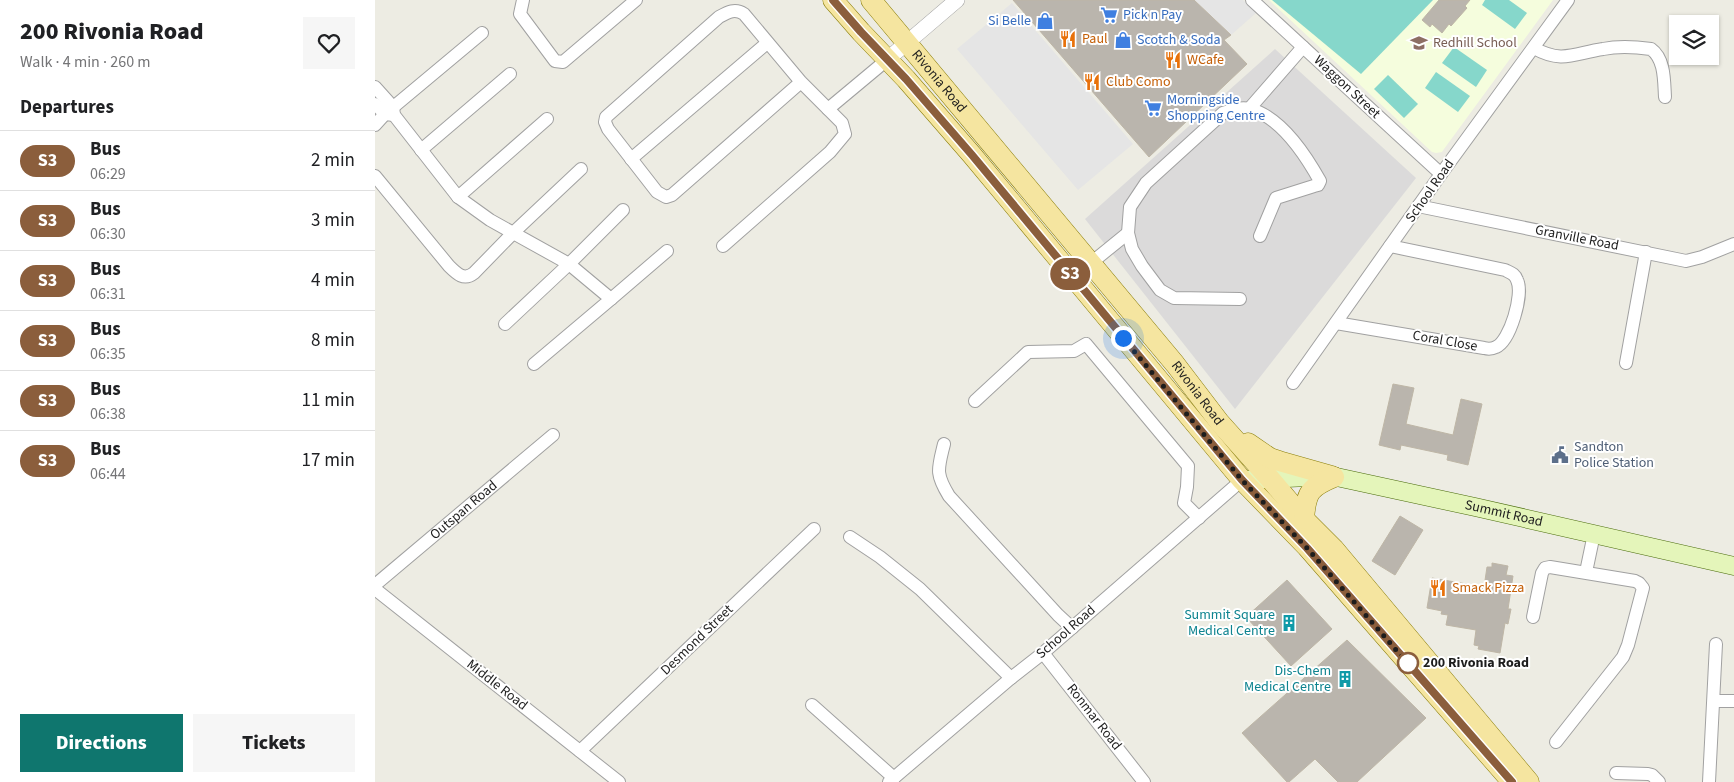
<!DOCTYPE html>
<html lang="en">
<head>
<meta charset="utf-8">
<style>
  :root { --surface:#fff; --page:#f6f6f6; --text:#202124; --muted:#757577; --line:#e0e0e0; --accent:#0f766e }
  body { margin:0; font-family:"Source Sans 3",sans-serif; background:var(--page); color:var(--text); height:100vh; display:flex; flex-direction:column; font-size:19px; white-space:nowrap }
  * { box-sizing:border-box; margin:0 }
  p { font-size:16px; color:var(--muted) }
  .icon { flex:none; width:28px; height:28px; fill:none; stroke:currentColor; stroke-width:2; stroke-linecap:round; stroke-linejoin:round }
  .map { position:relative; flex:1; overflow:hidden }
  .drawer { display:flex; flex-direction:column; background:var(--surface); width:375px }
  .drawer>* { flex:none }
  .badge { padding:0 10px; border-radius:16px; font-size:18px; line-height:32px }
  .controls { position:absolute; left:1294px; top:15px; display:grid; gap:10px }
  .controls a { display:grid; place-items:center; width:50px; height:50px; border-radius:0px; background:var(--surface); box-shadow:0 1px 4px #0004; font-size:25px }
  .you { position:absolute; width:25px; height:25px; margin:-12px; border:4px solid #fff; border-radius:50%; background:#1a73e8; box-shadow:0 0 0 8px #1a73e833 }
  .map>.badge { position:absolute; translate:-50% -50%; box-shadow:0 0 0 2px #fff }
  h2 { padding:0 20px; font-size:19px; line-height:45px }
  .round { display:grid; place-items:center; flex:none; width:52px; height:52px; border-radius:0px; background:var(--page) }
  .headline { display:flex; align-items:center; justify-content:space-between; height:85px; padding:0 20px }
  h1 { font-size:24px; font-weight:800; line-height:38px }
  .primary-button { display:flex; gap:10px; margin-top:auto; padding:10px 20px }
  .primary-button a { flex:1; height:58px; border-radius:0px; background:var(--accent); color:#fff; font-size:20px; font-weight:800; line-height:58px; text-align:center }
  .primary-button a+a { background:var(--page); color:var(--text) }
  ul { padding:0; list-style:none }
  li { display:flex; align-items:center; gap:15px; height:60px; padding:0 20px; border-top:1px solid var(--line) }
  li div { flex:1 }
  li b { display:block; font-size:19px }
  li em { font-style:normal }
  li .badge { min-width:55px; font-weight:700; text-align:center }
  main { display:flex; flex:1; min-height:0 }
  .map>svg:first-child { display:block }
  .residential { fill:#dbdada }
  .education { fill:#f5fddd }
  .pitch { fill:#86d7cb }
  .parking { fill:#e5e5e5 }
  .building { fill:#bab5ad; stroke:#beb6a6 }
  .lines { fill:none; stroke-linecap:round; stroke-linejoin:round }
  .minor-casing { stroke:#a1a1a1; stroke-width:14 }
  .tertiary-casing { stroke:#a1a1a1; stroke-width:16 }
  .secondary-casing { stroke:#4a6b0c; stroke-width:19 }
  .primary-casing { stroke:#8b7f0a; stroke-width:21 }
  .minor { stroke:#fff; stroke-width:12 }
  .tertiary { stroke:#fff; stroke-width:15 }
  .secondary { stroke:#e4f5ba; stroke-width:18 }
  .primary { stroke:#f5e5a0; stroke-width:20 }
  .line-casing { stroke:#fff; stroke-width:11 }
  .line { stroke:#8b5e3c; stroke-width:8 }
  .walk { stroke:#1d1d1d; stroke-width:5; stroke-dasharray:0 9 }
  .stop-dot { fill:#fff; stroke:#8b5e3c; stroke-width:2.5 }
  .labels { text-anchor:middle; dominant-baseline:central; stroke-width:4; stroke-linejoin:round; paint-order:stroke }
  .shop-label { font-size:14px; fill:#366cbe; stroke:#fff; text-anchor:start }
  .food-label { font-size:14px; fill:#c56008; stroke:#fff; text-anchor:start }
  .education-label { font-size:14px; fill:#785e54; stroke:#fff; text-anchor:start }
  .street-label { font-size:14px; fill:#1d1d1d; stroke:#fff }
  .service-label { font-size:14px; fill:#4e5e75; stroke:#fff; text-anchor:start }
  .culture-label { font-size:14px; fill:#0d838f; stroke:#fff; text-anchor:end }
  .stop-label { font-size:14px; font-weight:bold; fill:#1d1d1d; stroke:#fff; text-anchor:start }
</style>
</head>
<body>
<main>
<section class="drawer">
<div class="headline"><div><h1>200 Rivonia Road</h1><p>Walk · 4 min · 260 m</p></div><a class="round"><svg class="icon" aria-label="heart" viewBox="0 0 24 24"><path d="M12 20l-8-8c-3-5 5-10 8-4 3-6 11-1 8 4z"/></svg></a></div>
<h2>Departures</h2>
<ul>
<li><span class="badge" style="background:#8b5e3c;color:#fff">S3</span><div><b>Bus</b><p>06:29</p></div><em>2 min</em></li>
<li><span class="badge" style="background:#8b5e3c;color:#fff">S3</span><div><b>Bus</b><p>06:30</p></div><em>3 min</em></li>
<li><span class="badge" style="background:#8b5e3c;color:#fff">S3</span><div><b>Bus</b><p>06:31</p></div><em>4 min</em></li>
<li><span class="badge" style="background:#8b5e3c;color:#fff">S3</span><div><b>Bus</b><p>06:35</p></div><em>8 min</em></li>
<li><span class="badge" style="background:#8b5e3c;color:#fff">S3</span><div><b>Bus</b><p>06:38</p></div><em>11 min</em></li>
<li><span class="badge" style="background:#8b5e3c;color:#fff">S3</span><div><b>Bus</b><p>06:44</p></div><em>17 min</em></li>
</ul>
<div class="primary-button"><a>Directions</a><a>Tickets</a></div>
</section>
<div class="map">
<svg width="1359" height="782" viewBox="0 0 1359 782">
  <rect width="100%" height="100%" fill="#edece3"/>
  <polygon class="residential" points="900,49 1041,178 860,409 710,219"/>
  <polygon class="education" points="894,0 1178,0 1069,149 1067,152 1061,153 1057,152"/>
  <g class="pitch">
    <polygon points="897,0 1058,0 986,74"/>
    <polygon points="1110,0 1134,0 1152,13 1140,29 1107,5"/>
    <polygon points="1079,47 1112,70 1101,87 1067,63"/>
    <polygon points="1061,72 1095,96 1083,112 1050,88"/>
    <polygon points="1013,75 1043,104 1029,118 999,89"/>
  </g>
  <g class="parking">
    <polygon points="819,0 868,0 881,13 856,35"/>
    <polygon points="637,3 758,144 703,190 582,49"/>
  </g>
  <g class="building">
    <polygon points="638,0 819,0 856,35 849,40 872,64 774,157"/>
    <polygon points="1064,0 1095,0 1090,6 1092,8 1076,26 1074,24 1067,33 1057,24 1055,27 1047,20"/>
    <polygon points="1018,384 1039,388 1031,424 1078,435 1086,399 1107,404 1093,465 1072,460 1073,455 1026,445 1025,450 1004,445"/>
    <polygon points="1025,516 1048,530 1020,575 997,561"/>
    <polygon points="1117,563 1133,566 1131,575 1138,576 1133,609 1136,609 1133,624 1130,623 1125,653 1103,649 1104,646 1099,645 1101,630 1071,625 1073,615 1066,614 1067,611 1052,608 1057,578 1109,587 1112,567 1117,567"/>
    <polygon points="912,580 957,629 916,666 871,617"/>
    <polygon points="972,640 1051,718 982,782 963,782 940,759 914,782 912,782 867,733"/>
  </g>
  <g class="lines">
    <g class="minor-casing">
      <g id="minor">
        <polyline points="148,0 145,14 180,61 188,62 261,0"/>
        <polyline points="877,0 1066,174"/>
        <path d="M1159,48c28,16 41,5 69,1 15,-3 33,-2 48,0 14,10 13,32 14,48"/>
        <polyline points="0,87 18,107 19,115 83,197 115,220 194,264 236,299 159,364"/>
        <polyline points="0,104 10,114 19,115"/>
        <polyline points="453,109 513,59"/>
        <polyline points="874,109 928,47"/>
        <polyline points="0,125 10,114 107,33"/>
        <polyline points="46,150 135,74"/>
        <polyline points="256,159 392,43"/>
        <path d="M0,176l74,90c8,8 15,15 25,7l40,-41 67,-63"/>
        <polyline points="83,197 172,119"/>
        <polyline points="1043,206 1311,261 1327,257 1359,244"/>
        <path d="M348,246l107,-94 15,-18 -3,-11 -41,-41 -57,-68c-9,-6 -16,-2 -25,3l-113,100 -1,5 3,7 49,63 9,5 6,-2 129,-113"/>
        <polyline points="716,263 753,233"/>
        <polyline points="236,299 292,251"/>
        <path d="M865,299l-66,-1 -14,-8 -18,-24 -10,-17 -4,-16 2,-26 16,-24 77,-70c9,-3 17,-6 27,-4 31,8 55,45 70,72l-2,4 -4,1 -38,12 -16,38"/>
        <path d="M961,323l148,25c4,1 8,1 12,-1 14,-6 28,-53 21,-67 -2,-6 -6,-7 -12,-10l-115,-24"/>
        <polyline points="130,324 194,264 248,210"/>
        <polyline points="1251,363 1271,252"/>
        <polyline points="918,383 1066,174 1193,0"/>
        <polyline points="600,401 653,352 699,351 711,344 813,466 812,487 809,503 824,518"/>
        <path d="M569,444c-6,25 -9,29 5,52l109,119 14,13"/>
        <polyline points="475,537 505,557 545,589 636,678"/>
        <polyline points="1211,572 1219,534"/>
        <path id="s1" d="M0,585l178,-150"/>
        <polyline points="0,589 244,782"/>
        <polyline points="1158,617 1167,573 1170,568 1175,567 1260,581 1264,583 1268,588 1253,645 1248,657 1181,742"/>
        <polyline points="668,653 769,782"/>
        <polyline points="1339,701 1359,701"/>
        <polyline points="437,705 519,778"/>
        <polyline points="205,751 439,529"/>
        <polyline points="1241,773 1273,774 1277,775 1284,782"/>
        <polyline points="514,782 636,678 668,653 867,480"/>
        <polyline points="1334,782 1341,644"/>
      </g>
    </g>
    <g class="tertiary-casing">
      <polyline id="tertiary" points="513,59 582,0"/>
    </g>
    <g class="secondary-casing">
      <g id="secondary">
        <path id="s2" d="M867,480l90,-4 143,31 259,59"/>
      </g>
    </g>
    <g class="primary-casing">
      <g id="primary">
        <polyline points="458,0 486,32 531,79 597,155 867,480 932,547 1137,782"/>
        <path id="s3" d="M496,0l304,364 45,59 51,57 33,39 30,30 195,233"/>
        <polyline points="873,443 895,458 904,461 957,476"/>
        <path d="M929,519c2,-27 6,-32 30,-42"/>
      </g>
    </g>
    <use href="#minor" class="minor"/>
    <use href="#tertiary" class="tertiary"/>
    <use href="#secondary" class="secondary"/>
    <use href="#primary" class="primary"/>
  </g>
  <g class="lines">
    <g class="line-casing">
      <polyline id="line" points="458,0 486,32 531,79 597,155 867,480 932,548 1137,782"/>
    </g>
    <use href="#line" class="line"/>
    <polyline class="walk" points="748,338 867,480 932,548 1036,667 1033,663"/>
  </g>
  <defs>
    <g id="supermarket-bare" transform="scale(1.35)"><path d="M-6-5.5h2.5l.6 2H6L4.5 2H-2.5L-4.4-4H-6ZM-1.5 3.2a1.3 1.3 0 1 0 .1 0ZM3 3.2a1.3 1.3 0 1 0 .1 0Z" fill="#3f7fe0" stroke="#fff" stroke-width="2.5" paint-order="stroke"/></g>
    <g id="shop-bare" transform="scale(1.35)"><path d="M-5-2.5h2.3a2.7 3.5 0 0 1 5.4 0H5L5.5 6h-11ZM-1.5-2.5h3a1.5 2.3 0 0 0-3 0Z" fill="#3f7fe0" stroke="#fff" stroke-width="2.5" paint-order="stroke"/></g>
    <g id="restaurant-bare" transform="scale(1.35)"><path d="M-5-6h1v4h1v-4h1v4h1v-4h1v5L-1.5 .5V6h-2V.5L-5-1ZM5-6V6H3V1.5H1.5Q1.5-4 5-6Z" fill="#e8710a" stroke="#fff" stroke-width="2.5" paint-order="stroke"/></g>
    <g id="school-bare" transform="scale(1.35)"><path d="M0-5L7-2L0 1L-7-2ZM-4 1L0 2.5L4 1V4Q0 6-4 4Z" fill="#8d6e63" stroke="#fff" stroke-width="2.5" paint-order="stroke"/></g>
    <g id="civic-bare" transform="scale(1.35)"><path d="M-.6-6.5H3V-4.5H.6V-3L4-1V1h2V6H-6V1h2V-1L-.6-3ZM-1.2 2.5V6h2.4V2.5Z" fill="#5c6f8a" stroke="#fff" stroke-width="2.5" paint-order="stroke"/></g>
    <g id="building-bare" transform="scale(1.35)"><path d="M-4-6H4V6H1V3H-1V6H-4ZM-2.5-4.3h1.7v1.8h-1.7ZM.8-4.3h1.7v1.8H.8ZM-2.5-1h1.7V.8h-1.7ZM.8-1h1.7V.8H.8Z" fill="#0f9aa8" stroke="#fff" stroke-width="2.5" paint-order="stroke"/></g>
  </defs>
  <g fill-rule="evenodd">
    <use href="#supermarket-bare" x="734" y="15"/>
    <use href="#shop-bare" x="670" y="21"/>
    <use href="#restaurant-bare" x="693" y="39"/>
    <use href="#shop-bare" x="748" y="40"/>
    <use href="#school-bare" x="1044" y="43"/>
    <use href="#restaurant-bare" x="798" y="60"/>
    <use href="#restaurant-bare" x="717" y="82"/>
    <use href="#supermarket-bare" x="778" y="108"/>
    <use href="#civic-bare" x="1185" y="455"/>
    <use href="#restaurant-bare" x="1063" y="588"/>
    <use href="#building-bare" x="914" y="623"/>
    <use href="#building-bare" x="970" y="679"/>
  </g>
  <circle class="stop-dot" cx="1033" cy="663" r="10"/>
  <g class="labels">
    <g class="shop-label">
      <text x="748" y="15">Pick n Pay</text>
      <text x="656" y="21" text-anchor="end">Si Belle</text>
      <text x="762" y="40">Scotch &amp; Soda</text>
      <text x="792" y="100">Morningside<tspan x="792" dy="16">Shopping Centre</tspan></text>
    </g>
    <g class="food-label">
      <text x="707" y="39">Paul</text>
      <text x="812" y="60">WCafe</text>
      <text x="731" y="82">Club Como</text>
      <text x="1077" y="588">Smack Pizza</text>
    </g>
    <g class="education-label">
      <text x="1058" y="43">Redhill School</text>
    </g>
    <g class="street-label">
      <text stroke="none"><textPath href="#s3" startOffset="106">Rivonia Road</textPath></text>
      <text transform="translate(972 87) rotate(43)">Waggon Street</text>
      <text transform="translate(1055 191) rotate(-55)">School Road</text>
      <text transform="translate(1202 238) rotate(11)">Granville Road</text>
      <text transform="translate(1070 341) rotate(10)">Coral Close</text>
      <text stroke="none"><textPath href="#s3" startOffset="511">Rivonia Road</textPath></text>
      <text stroke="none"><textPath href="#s1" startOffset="116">Outspan Road</textPath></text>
      <text stroke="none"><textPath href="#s2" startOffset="266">Summit Road</textPath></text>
      <text transform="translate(691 632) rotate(-41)">School Road</text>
      <text transform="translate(322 640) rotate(-44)">Desmond Street</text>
      <text transform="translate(122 685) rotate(38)">Middle Road</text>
      <text transform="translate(719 717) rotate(52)">Ronmar Road</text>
    </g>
    <g class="service-label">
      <text x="1199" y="447">Sandton<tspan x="1199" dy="16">Police Station</tspan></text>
    </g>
    <g class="culture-label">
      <text x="900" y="615">Summit Square<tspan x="900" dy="16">Medical Centre</tspan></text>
      <text x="956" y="671">Dis-Chem<tspan x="956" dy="16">Medical Centre</tspan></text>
    </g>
    <g class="stop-label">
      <text x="1048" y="663">200 Rivonia Road</text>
    </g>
  </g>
</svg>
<div class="controls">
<a><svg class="icon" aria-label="layers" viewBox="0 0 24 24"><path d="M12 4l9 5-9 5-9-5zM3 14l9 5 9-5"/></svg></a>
</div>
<div class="you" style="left:748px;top:338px"></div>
<b class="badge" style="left:695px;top:274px;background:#8b5e3c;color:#fff">S3</b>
</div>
</main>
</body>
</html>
